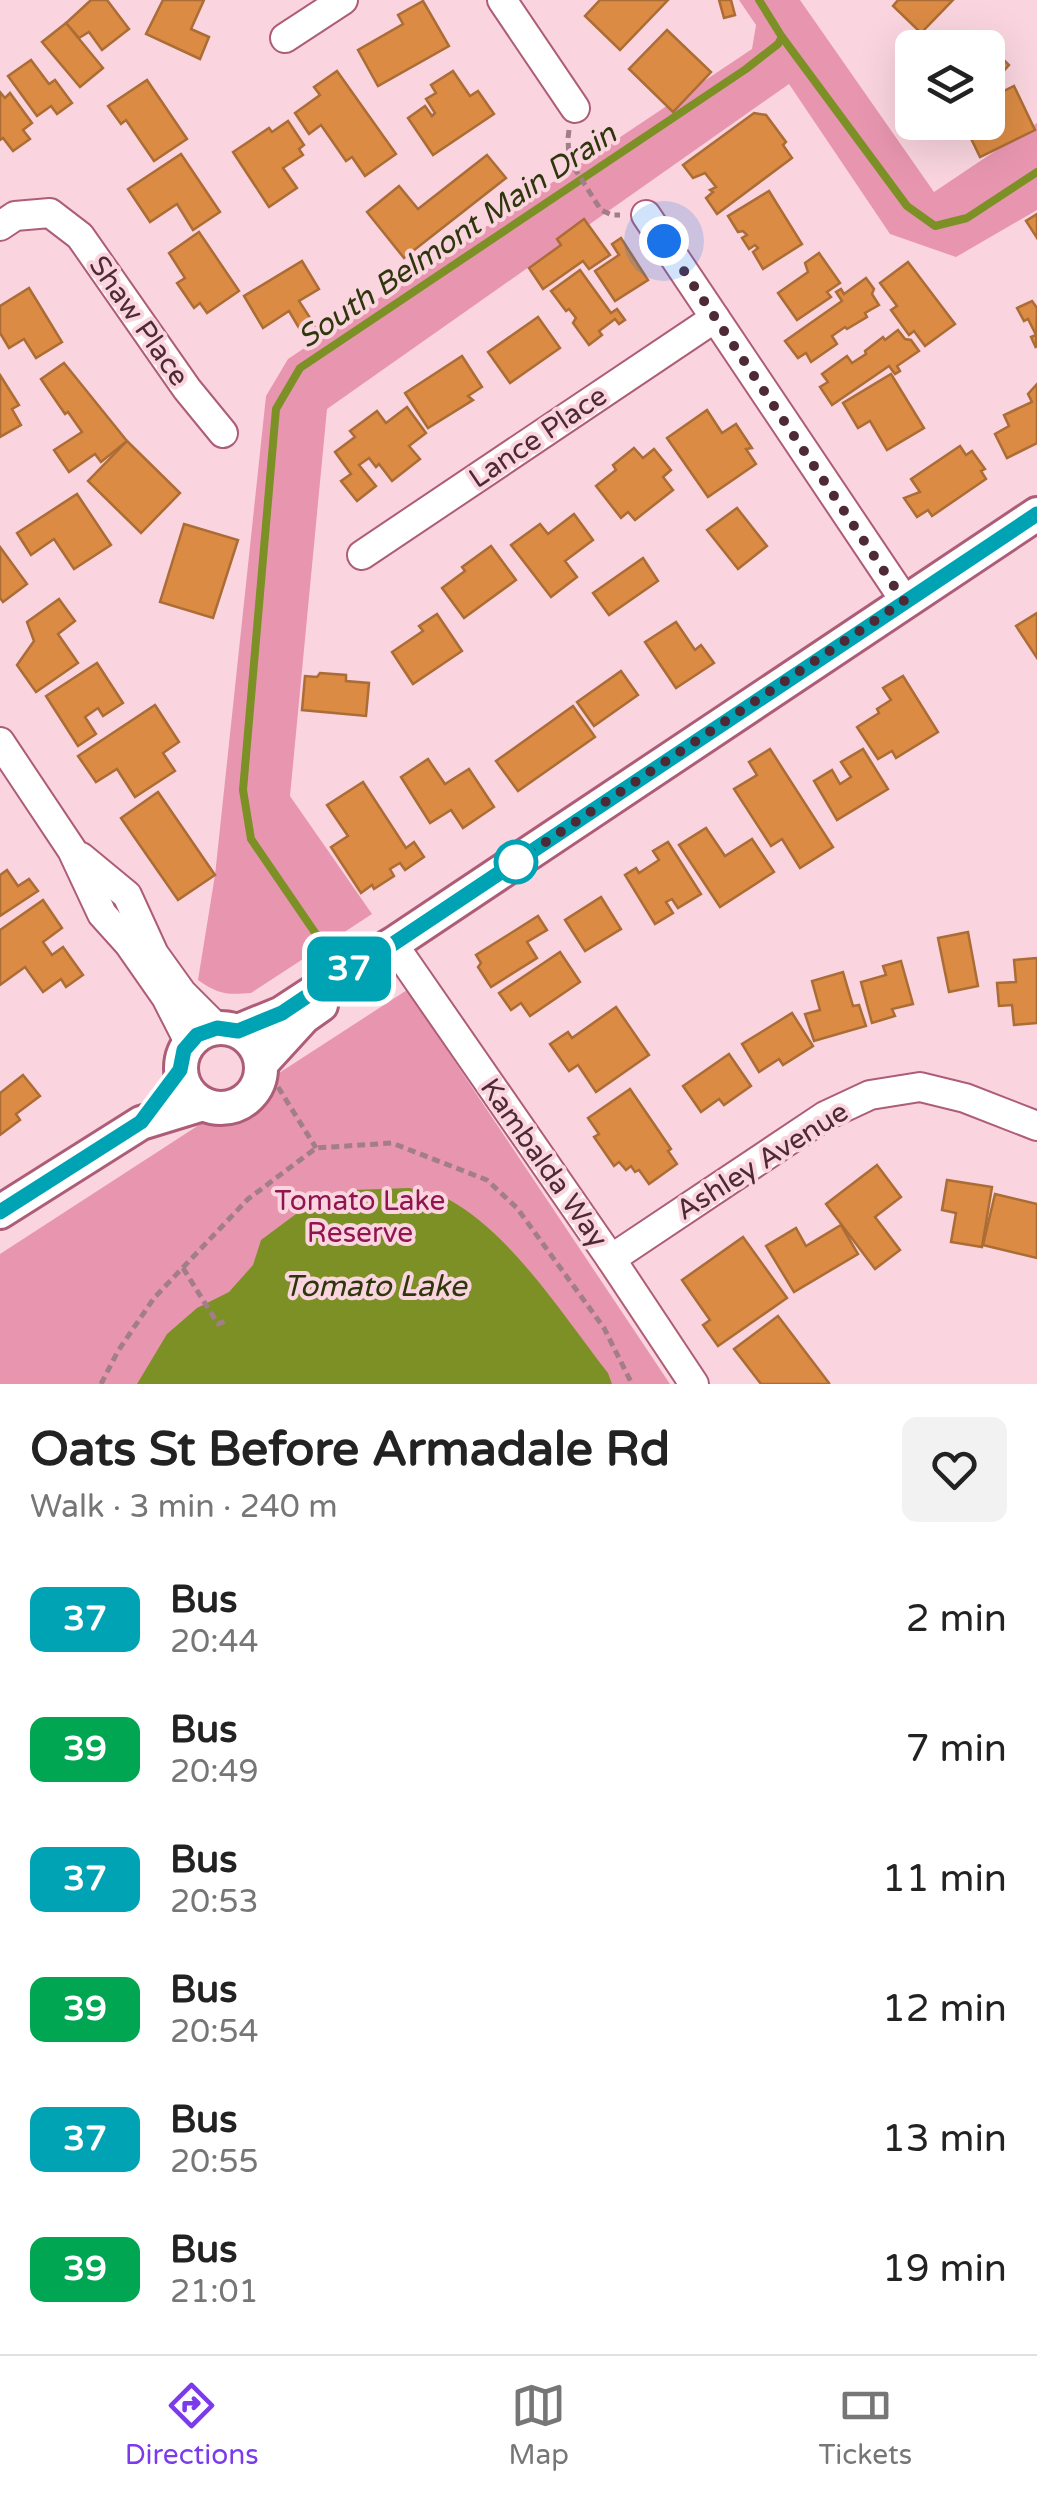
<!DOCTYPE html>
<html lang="en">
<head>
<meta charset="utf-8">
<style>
  :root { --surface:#fff; --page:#f2f2f2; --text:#222; --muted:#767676; --line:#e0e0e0; --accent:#7c3aed }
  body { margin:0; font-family:"Varela Round",sans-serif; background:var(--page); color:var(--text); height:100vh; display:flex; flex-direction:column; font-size:38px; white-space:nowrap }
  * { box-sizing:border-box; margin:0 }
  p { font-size:32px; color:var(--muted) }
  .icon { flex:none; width:55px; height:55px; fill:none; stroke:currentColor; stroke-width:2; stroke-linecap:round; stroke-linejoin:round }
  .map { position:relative; height:1384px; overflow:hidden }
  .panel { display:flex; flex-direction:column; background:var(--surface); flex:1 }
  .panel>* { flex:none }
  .badge { padding:0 20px; border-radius:15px; font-size:35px; line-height:65px }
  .fabs { position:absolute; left:895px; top:30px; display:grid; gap:20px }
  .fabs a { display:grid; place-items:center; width:110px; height:110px; border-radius:15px; background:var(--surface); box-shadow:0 10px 40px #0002; font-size:50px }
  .you { position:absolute; width:50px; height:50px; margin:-25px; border:8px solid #fff; border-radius:50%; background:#1a73e8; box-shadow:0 0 0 15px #1a73e833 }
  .map>.badge { position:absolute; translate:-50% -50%; box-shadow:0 0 0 5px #fff }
  .round { display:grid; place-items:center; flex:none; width:105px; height:105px; border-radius:15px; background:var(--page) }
  .head { display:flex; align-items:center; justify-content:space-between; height:170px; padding:0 30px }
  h1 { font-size:48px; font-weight:700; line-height:75px }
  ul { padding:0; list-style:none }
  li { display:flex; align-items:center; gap:30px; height:130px; padding:0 30px }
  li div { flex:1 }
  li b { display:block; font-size:38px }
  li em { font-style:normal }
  li .badge { min-width:110px; font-weight:700; text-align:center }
  .tab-bar { display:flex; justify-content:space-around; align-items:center; height:140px; border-top:2px solid var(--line); background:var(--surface); font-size:28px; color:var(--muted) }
  .tab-bar a { display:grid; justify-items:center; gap:5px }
  .tab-bar .current { color:var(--accent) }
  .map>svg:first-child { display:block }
  .green { fill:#e896b0 }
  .water { fill:#7d9026 }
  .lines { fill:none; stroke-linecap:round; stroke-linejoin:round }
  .stream { stroke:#7d9026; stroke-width:8 }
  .building { fill:#db8b44; stroke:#ab6c35; stroke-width:2.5 }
  .minor-casing { stroke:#ad5d78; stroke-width:32 }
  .tertiary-casing { stroke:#ad5d78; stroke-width:38 }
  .path { stroke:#a27e89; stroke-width:5; stroke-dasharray:8 5; stroke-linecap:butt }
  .minor { stroke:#fff; stroke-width:28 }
  .tertiary { stroke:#fff; stroke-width:32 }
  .line-casing { stroke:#fff; stroke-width:22 }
  .line { stroke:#00a3b4; stroke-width:15 }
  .walk { stroke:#4d2a36; stroke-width:10; stroke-dasharray:0 18 }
  .stop-dot { fill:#fff; stroke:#00a3b4; stroke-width:5 }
  .labels { text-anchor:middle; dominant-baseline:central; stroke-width:8; stroke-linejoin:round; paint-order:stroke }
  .street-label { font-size:28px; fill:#4d2a36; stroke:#fad5df }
  .park-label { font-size:28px; fill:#90154e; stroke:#fad5df }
  .water-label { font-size:30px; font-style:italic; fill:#2e370b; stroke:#fad5df }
</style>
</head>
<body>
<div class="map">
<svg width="1037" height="1384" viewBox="0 0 1037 1384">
  <rect width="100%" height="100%" fill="#fad5df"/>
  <g class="green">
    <path d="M739,0h61l134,192 103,-69v87l-81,47 -66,-23 -101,-150 -462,325 -37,387 82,118 -121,79c-25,2 -33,1 -53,-13l17,-105 51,-479 22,-37 464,-310 4,-24z"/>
    <polygon points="407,990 670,1384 0,1384 0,1254"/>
  </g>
  <path class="water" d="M409,1188c12,3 26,5 37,10 64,33 118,119 162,175l4,11h-475l30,-50 30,-26 32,-16 24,-27 8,-25 39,-29 52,-21z"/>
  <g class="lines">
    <g class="stream">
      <polyline points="759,0 782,37 907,206 935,226 967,218 1037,172"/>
      <polyline points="318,937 251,839 243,790 276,409 300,368 746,69 778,44 782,37"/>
    </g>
  </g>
  <g class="building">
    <polygon points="91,0 107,0 129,29 102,50 89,32 79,38 66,23"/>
    <polygon points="163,0 204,0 191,29 209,37 200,59 146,34"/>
    <polygon points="600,0 668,0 620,50 585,16"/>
    <polygon points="719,0 731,0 735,15 724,18"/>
    <polygon points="898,0 953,0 921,33 893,6"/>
    <polygon points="423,1 449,46 378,86 358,50 403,24 398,15"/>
    <polygon points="66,23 103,68 80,87 42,42"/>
    <polygon points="667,30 711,72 673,112 629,69"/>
    <polygon points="979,36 1009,65 988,88 988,48 968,48"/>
    <polygon points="31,60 49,84 55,80 72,103 57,114 51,106 37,116 8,76"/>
    <polygon points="337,71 396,154 365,176 352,157 346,161 321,125 309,134 295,113 320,95 314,87"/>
    <polygon points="453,71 470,96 478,91 494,114 433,155 408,118 425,106 432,116 435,113 426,99 436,93 431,85"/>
    <polygon points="147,80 187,139 154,161 126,120 121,124 108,106"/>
    <polygon points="1014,86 1035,130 980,157 963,122 988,122 988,99"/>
    <polygon points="0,92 5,98 10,93 32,123 23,130 30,139 13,151 3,138 0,140"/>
    <polygon points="754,113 766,115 786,142 783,145 792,158 717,214 706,198 713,192 710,190 716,187 705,173 693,178 683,165"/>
    <polygon points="288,121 304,145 299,149 303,155 283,168 297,188 269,207 233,152 269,128 272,132"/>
    <polygon points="181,154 220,212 193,230 177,204 150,222 128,189"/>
    <polygon points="487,155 506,178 404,258 367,212 399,186 418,209"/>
    <polygon points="769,191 802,244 763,269 753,252 758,248 755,245 749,249 742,238 747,235 743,231 738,232 728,216"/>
    <polygon points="1037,214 1037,238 1026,221"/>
    <polygon points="584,219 610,255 589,269 583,261 543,289 529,268 561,245 557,239"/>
    <polygon points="199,232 239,291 207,313 200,303 194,308 177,283 185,278 169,253"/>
    <polygon points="621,238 648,280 615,301 595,271 619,255 612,244"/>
    <polygon points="819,253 840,283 827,292 831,297 797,320 778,293 808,272 805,263"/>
    <polygon points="302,261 319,289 299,301 318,330 305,338 289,311 263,328 244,296"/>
    <polygon points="908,262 955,324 925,346 914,331 909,335 891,310 897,306 880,283"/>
    <polygon points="580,270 611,313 617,309 625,320 619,324 615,319 599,331 602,335 589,345 573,323 576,318 569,309 566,311 551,291"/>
    <polygon points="866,278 874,289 872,294 879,305 865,313 867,317 847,329 845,327 832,336 837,344 811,362 806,353 798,358 785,341 842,301 836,292 841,289 844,294"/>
    <polygon points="29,288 62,342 36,358 24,339 9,348 0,333 0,306"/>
    <polygon points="1032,301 1037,308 1036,348 1031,337 1036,335 1028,319 1024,321 1017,308"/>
    <polygon points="538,317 560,348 510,383 488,352"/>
    <polygon points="898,330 905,339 911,340 919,351 897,366 900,371 895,374 889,366 832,405 820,387 828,382 822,374 847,356 852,363 866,354 865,351 883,337 885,340"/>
    <polygon points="462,356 482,387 468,396 473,400 428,428 405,393"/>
    <polygon points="64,363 127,441 101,462 95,454 69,472 54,450 82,432 68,412 65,414 41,379"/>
    <polygon points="891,374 924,428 887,450 870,421 858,428 843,403"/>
    <polygon points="0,375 19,405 12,409 21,425 0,437"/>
    <polygon points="1037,384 1037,443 1007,458 995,434 1009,426 1004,415 1032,402 1028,394"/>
    <polygon points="407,407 426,433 409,446 420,459 392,481 379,464 376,467 369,458 359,465 376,486 357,501 341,481 351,474 335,452 355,437 350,431 377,411 386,423"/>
    <polygon points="707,410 722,433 736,424 752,448 746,449 756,464 708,497 667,438"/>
    <polygon points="127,441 180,493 141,533 88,481"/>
    <polygon points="960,446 966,455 972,451 985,469 981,471 986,479 932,516 928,510 917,517 904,498 920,492 911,479"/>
    <polygon points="634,448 643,458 654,449 671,470 663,477 673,490 635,520 628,512 621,518 596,486 616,470 613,465"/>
    <polygon points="77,494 111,545 74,569 54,539 31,555 17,533"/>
    <polygon points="737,508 767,546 738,569 707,530"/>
    <polygon points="574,514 593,540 565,561 577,577 551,597 511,545 540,524 548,534"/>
    <polygon points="184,524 238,540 213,618 160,602"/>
    <polygon points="491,546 516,580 464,618 442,588 465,571 462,567"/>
    <polygon points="0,547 27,584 3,602 0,598"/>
    <polygon points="643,558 658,581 609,615 593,593"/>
    <polygon points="59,599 75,621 58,634 78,663 36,692 17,665 34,641 27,622"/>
    <polygon points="1037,613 1037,658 1016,626"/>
    <polygon points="437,614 462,651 413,684 392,652 423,631 419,626"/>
    <polygon points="676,622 695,650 701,645 714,663 676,688 645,642"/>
    <polygon points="97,663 123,703 103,716 98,708 85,717 96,734 78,746 46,696"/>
    <polygon points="621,671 638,695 594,726 577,702"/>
    <polygon points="320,673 346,675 346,681 369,683 366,716 302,710 305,676 317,677"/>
    <polygon points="903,676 938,732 896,758 892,751 878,759 857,727 879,713 877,709 891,700 883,688"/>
    <polygon points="155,705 179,742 163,753 175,771 135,797 117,769 96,782 78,756"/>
    <polygon points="573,706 595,737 518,791 496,761"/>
    <polygon points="770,749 833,847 800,868 782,839 771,846 734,789 757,775 749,762"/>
    <polygon points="863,749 888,789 837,820 814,781 832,770 840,784 851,777 841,762"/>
    <polygon points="428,759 445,784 469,769 494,807 463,828 451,810 430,823 401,777"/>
    <polygon points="363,782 406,848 414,842 424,857 405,870 400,863 390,869 394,876 374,889 372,885 361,893 331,847 348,836 327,805"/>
    <polygon points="158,792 215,875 178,900 121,818"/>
    <polygon points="706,828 725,856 752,839 774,872 720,907 679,845"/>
    <polygon points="668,842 701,894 678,908 672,899 666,902 673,913 655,924 625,875 636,868 639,873 659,860 653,851"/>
    <polygon points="7,870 18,886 29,879 38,891 0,916 0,875"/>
    <polygon points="601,897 621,929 585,951 565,920"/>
    <polygon points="43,900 62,928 43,942 52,955 63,947 83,975 66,987 61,979 43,992 25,967 0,985 0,930"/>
    <polygon points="538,916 547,930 527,942 537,958 491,987 478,967 481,963 476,955"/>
    <polygon points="968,932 978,986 949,992 938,938"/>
    <polygon points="560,952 580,982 530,1016 521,1003 511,1010 499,993"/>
    <polygon points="1037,958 1037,1023 1014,1025 1012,1005 999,1006 997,983 1016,982 1014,960"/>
    <polygon points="901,961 913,1004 892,1009 895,1016 872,1023 861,982 886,975 883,966"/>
    <polygon points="843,972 853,1006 859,1005 866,1026 814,1041 805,1014 820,1010 812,981"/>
    <polygon points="616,1007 649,1055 596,1092 578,1065 569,1071 550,1044 568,1032 572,1038"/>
    <polygon points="792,1013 813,1046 783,1065 779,1059 759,1072 742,1044"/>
    <polygon points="729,1054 751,1086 724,1105 719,1099 701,1112 683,1086"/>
    <polygon points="23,1075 40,1096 16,1114 20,1120 0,1135 0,1093"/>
    <polygon points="630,1089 671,1149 668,1151 677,1164 649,1184 639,1170 635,1172 631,1166 626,1170 619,1162 614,1166 594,1137 599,1134 588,1118"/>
    <polygon points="877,1165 901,1197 875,1217 900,1250 875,1269 826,1204"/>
    <polygon points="947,1180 992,1187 982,1247 951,1242 956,1213 942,1210"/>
    <polygon points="995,1194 1037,1204 1037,1258 983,1245"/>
    <polygon points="841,1225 858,1254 794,1292 766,1246 796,1228 806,1246"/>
    <polygon points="743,1237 787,1298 718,1346 703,1325 710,1320 682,1280"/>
    <polygon points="778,1316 829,1383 827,1384 761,1384 734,1349"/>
  </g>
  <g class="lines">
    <g class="minor-casing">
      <g id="minor">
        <polyline points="502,0 575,108"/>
        <polyline points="285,38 343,0"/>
        <polyline points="646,215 905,601"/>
        <polyline points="0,226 15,216 50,213 80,236 187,389 223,433"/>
        <polyline points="362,555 715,318"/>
        <polyline points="0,742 72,850 102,914 129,944 166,997 189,1042"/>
        <polyline points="81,857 127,895 154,954 182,993 217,1028"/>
        <polyline points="393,944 611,1259 694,1384"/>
        <polyline points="611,1259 825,1116 870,1095 920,1087 965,1098 1037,1126"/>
      </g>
    </g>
    <g class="tertiary-casing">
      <g id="tertiary">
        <circle cx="221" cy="1068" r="40"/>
        <polyline points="238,1031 282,1013 340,975 393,944 1037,514"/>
        <polyline points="261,1064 304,1017 321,1005"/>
        <polyline points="0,1212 141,1123 203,1104"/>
      </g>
    </g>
    <g class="path">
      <polyline points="569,130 568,138 569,160 601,210 612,215 620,215"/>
      <polyline points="278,1087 316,1148"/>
      <polyline points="183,1268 218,1324 225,1321"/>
      <polyline points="101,1384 118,1351 154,1298 248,1199 316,1148 392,1143 487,1180 517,1208 604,1328 632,1384"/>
    </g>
    <use href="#minor" class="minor"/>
    <use href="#tertiary" class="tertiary"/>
  </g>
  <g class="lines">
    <g class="line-casing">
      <polyline id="line" points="0,1212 141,1122 180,1070 184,1050 197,1035 217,1028 238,1031 282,1013 340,974 393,944 1037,514"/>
    </g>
    <use href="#line" class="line"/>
    <polyline class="walk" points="516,862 904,601 664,241"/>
  </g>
  <circle class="stop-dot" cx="516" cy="862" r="20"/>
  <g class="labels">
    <g class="street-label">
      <text transform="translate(139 321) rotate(55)">Shaw Place</text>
      <text transform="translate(538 437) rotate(-34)">Lance Place</text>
      <text transform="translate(762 1161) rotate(-32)">Ashley Avenue</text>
      <text transform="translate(544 1163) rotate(55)">Kambalda Way</text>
    </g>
    <g class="park-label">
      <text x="360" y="1201">Tomato Lake<tspan x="360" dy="32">Reserve</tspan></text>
    </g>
    <g class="water-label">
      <text transform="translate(457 236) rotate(-34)">South Belmont Main Drain</text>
      <text x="375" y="1286">Tomato Lake</text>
    </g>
  </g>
</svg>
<div class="fabs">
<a><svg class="icon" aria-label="layers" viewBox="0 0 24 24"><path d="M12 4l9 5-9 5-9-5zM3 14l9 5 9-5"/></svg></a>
</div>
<div class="you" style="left:664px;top:241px"></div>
<b class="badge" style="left:349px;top:969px;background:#00a3b4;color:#fff">37</b>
</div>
<section class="panel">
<div class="head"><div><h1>Oats St Before Armadale Rd</h1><p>Walk · 3 min · 240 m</p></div><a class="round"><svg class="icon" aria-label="heart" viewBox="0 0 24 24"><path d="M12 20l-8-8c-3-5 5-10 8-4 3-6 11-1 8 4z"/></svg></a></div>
<ul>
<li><span class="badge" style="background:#00a3b4;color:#fff">37</span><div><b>Bus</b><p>20:44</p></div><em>2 min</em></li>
<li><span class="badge" style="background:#00a651;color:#fff">39</span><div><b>Bus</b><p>20:49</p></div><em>7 min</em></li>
<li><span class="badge" style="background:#00a3b4;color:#fff">37</span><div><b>Bus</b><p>20:53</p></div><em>11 min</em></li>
<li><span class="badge" style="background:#00a651;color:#fff">39</span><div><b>Bus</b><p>20:54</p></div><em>12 min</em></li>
<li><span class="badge" style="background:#00a3b4;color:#fff">37</span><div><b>Bus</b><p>20:55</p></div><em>13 min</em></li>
<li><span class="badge" style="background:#00a651;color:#fff">39</span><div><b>Bus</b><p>21:01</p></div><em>19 min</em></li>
</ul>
</section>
<nav class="tab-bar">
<a class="current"><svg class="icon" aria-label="directions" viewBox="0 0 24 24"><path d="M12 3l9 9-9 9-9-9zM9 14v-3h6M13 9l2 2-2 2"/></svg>Directions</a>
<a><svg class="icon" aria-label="map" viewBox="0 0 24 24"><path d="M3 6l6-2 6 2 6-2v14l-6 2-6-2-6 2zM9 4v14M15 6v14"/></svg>Map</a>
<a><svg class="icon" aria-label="tickets" viewBox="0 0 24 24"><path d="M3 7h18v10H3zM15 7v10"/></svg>Tickets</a>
</nav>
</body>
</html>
